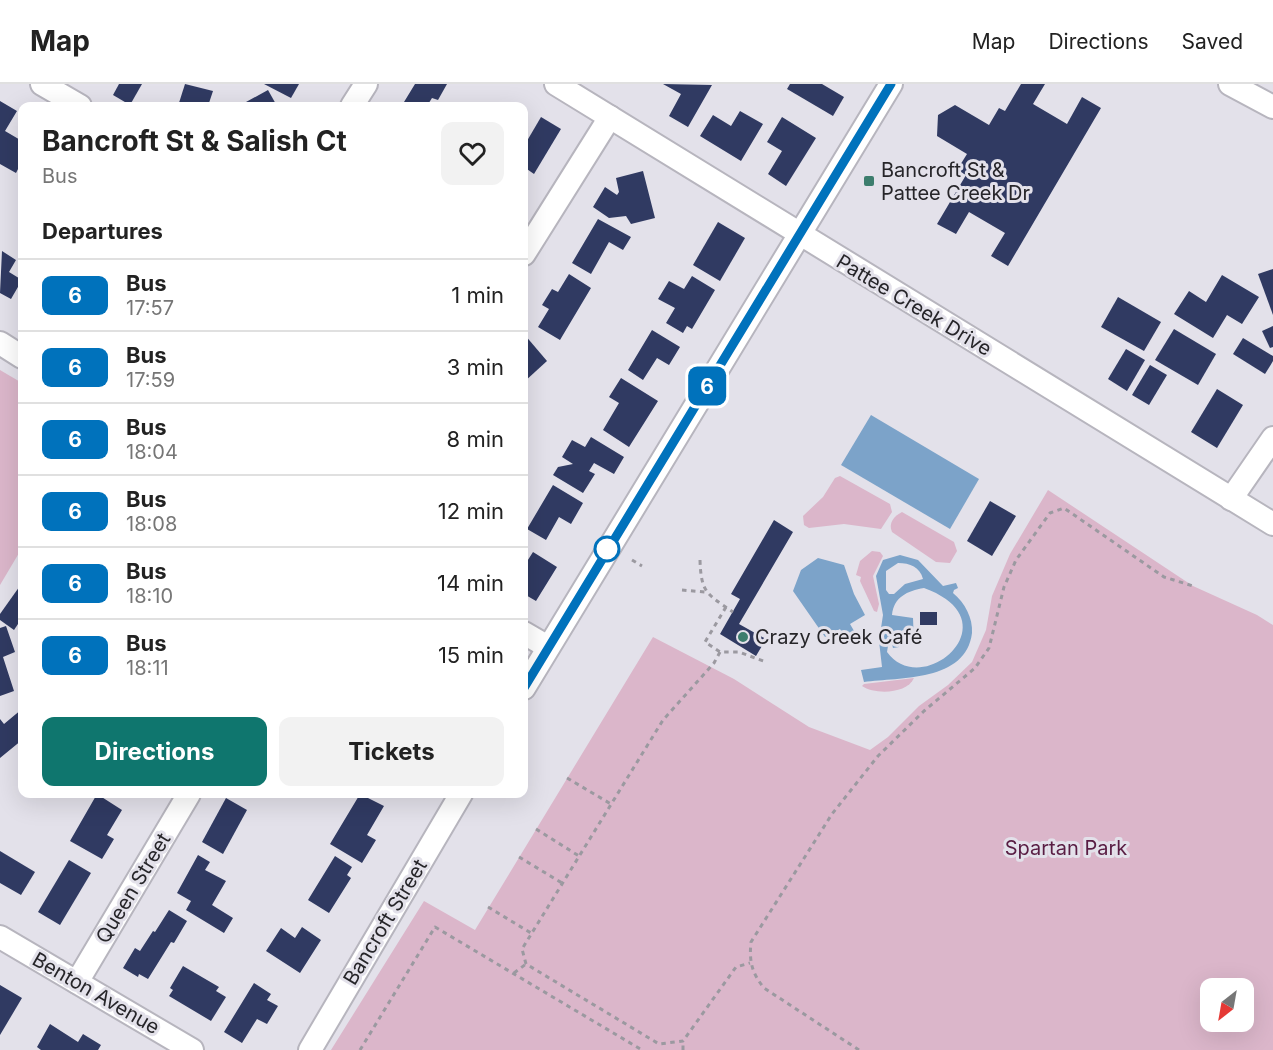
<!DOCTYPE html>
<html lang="en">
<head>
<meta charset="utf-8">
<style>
  :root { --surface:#fff; --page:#f2f2f2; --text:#222; --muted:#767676; --line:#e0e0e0; --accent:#0f766e }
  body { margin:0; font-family:Inter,sans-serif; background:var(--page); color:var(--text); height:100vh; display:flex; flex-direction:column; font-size:22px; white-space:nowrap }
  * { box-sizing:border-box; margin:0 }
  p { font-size:20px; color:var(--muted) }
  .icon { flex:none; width:33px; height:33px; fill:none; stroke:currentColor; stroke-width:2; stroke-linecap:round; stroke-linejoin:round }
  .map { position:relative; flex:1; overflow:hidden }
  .details { position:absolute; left:18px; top:18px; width:510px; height:696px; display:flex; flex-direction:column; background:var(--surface); border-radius:12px; box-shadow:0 6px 24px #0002 }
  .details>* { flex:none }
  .badge { padding:0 12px; border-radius:9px; font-size:21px; line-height:39px }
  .needle { width:39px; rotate:211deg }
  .buttons { position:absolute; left:1200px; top:894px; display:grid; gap:12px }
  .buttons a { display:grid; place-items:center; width:54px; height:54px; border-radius:12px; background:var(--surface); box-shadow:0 6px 24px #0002; font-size:30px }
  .map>.badge { position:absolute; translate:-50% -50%; box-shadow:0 0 0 3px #fff }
  h2 { padding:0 24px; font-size:22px; line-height:54px }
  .round { display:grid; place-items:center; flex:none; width:63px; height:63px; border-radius:12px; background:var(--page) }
  .headline { display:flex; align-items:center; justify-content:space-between; height:102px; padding:0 24px }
  h1 { font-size:28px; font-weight:700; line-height:45px }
  .action { display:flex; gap:12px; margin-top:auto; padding:12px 24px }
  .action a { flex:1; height:69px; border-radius:12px; background:var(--accent); color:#fff; font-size:24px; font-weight:700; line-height:69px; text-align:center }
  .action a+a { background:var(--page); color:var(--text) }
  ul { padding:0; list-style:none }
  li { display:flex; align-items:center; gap:18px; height:72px; padding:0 24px; border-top:2px solid var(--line) }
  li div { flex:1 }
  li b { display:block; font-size:22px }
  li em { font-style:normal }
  li .badge { min-width:66px; font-weight:700; text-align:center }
  header { display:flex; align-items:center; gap:36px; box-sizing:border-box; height:84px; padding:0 30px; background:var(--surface); border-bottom:2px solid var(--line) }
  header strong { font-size:28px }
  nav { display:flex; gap:33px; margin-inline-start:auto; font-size:21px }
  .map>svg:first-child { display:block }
  .green { fill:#dbb6ca; fill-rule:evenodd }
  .water { fill:#7ca3c9; fill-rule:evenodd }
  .building { fill:#303a62 }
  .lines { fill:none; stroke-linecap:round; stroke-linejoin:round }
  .minor-casing { stroke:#b7b5be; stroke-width:26 }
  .path { stroke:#9b99a0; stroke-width:3; stroke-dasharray:4.5 4.5; stroke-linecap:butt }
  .minor { stroke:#fff; stroke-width:22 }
  .line-casing { stroke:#fff; stroke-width:14 }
  .line { stroke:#0072bc; stroke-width:9 }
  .poi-dot { fill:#3c7d6d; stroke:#e3e1ea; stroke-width:2 }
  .stop-dot { fill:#fff; stroke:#0072bc; stroke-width:3 }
  .labels { text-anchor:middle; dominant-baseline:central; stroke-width:6; stroke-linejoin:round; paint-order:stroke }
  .poi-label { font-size:20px; fill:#262529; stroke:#e3e1ea; text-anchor:start }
  .street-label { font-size:20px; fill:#262529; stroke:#e3e1ea }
  .park-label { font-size:20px; fill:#591d43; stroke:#e3e1ea }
</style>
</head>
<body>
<header>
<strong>Map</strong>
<nav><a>Map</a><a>Directions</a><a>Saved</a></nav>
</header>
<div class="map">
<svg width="1273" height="966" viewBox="0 0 1273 966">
  <rect width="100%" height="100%" fill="#e3e1ea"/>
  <g class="green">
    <polygon points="0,286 22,299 22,464 0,501"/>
    <polygon points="840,392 890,420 892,428 881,445 844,440 809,444 804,441 803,432 823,413 835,394"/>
    <path d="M1048,406l145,96 64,29 16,10v425h-942l93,-149 51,29 178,-293 81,42 75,48 61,23 18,-13 31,-31 29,-21 24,-23 14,-32 6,-34 18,-42zM1210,904h34v34h-34z"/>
    <path d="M902,428l52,30 3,9 -7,12 -14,-1 -44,-30c-4,-9 2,-16 10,-20z"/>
    <polygon points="872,467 880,468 883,472 873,492 879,520 877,528 874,527 860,497 861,493 856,491 860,477"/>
    <path d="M914,594c-7,16 -39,17 -52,8l2,-2z"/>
  </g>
  <g class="water">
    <polygon points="871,331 979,395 950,445 841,381"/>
    <path d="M900,471l18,5 25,26 13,-3 2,5 -4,2 -1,3c12,10 20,25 19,40 -6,49 -72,44 -108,49l-3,-12 21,-3 -3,-26 4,-26 -7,-39 7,-16zM898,479c12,0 22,4 25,16l-18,5 -11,10h-5l-3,-4v-19zM924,504c91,33 -2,113 -37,64l1,-6 4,-2 1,4 6,-1v-2l15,-1 -1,-26 -21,-3c2,-18 15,-24 32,-27z"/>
    <polygon points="818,474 844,481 854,510 865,531 850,540 857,552 847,557 840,545 825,553 793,507 801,486"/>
  </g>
  <g class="building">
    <polygon points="119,0 142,0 130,21 113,11"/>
    <polygon points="185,0 213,7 208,22 178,22"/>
    <polygon points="264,0 299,0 291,14"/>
    <polygon points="415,0 447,0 438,16 432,14 427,22 411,22 404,18"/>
    <polygon points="663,0 712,1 688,43 669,32 681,10"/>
    <polygon points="790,0 822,0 844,13 833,32 787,5"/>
    <polygon points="1021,0 1045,0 1033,20 1067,40 1082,13 1101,24 1008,182 991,172 1005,149 969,128 956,150 937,140 966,91 957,86 967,70 937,52 938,31 955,21 989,41 999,24 1005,27"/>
    <polygon points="268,6 277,22 244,22 246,18"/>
    <polygon points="0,17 17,27 5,47 22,57 22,77 16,89 0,80"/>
    <polygon points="740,27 763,40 741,77 700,52 713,31 731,42"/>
    <polygon points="541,33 561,45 534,90 524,83 524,62"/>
    <polygon points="782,33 816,54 786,102 768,90 782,67 767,58"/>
    <polygon points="643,87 655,134 631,140 626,132 609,134 593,123 605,103 617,111 619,108 616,94"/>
    <polygon points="598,135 631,153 623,166 609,158 591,190 572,179"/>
    <polygon points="718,138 745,154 720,197 693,181"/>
    <polygon points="2,167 16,176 9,188 22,196 11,215 0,209"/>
    <polygon points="1273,185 1273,231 1258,190"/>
    <polygon points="569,190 591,204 560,256 538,243 549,225 542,221 552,205 558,208"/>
    <polygon points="1222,191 1259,213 1242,240 1227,231 1213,254 1174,230 1189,207 1206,218"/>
    <polygon points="692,192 715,206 692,245 687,242 683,249 666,239 675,224 658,215 669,197 684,205"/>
    <polygon points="1118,213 1161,238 1144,267 1101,243"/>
    <polygon points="1273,242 1273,263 1270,264 1262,247"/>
    <polygon points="1174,245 1216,270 1198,301 1155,276"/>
    <polygon points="652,246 680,263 669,281 657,274 643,296 628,286"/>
    <polygon points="524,250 547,277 524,298"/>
    <polygon points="1243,254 1273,272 1273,277 1265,290 1233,270"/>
    <polygon points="1126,265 1145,276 1127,307 1108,295"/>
    <polygon points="1150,281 1167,291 1149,321 1132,311"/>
    <polygon points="621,294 658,317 629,363 603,346 619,319 609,313"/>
    <polygon points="1217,305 1243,321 1217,364 1191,348"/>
    <polygon points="591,353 624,373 614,390 594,379 589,387 595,390 583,409 553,391 558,383 573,380 562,373 572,356 585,363"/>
    <polygon points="553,401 583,419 571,440 559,433 546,456 527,445"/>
    <polygon points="990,417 1016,432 992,472 967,457"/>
    <polygon points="774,436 793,448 739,540 766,555 756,572 720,550 740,515 731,510"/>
    <polygon points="533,468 557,483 536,517 524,510 524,477 526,479"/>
    <polygon points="22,499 22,534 14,546 0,536 0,530"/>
    <rect x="920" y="528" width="17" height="13"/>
    <polygon points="6,542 15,568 3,573 14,607 0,612 0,544"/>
    <polygon points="22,625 22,656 0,674 0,635 4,640"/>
    <polygon points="97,710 122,726 107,751 114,755 102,775 70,757"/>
    <polygon points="360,710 384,722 367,751 376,756 362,779 330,760"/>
    <polygon points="226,714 247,726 223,770 202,758"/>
    <polygon points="0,767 35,788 21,811 0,799"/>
    <polygon points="198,771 210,778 205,786 226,797 212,821 233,834 224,849 186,826 191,817 177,809"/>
    <polygon points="335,772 352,783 347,791 351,794 329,829 308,816"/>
    <polygon points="69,776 91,789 60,841 38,828"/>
    <polygon points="169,826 187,837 174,859 171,858 148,895 139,890 138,893 123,884 135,864 140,867 153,847 155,848"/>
    <polygon points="302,843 321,856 300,889 266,867 281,844 295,854"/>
    <polygon points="183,882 219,903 216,907 226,913 211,937 169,912 173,906 170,904"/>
    <polygon points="254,899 271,910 267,916 278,922 267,940 257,935 242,959 224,948"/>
    <polygon points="0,901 22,914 0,951"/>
    <polygon points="50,940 78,958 83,950 101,961 98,966 41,966 37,963"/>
  </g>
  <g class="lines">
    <g class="minor-casing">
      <g id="minor">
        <polyline points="42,0 80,22"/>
        <polyline points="556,0 1273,440"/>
        <polyline points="1230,0 1273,23"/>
        <polyline points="352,22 366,0"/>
        <polyline points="524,170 610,33"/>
        <polyline points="0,259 22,273"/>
        <polyline points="1231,415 1273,354"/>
        <polyline points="524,549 548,563"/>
        <polyline points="524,604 891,0"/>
        <polyline points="0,853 192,966"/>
        <polyline points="77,898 189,710"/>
        <polyline points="310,966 461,710"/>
      </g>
    </g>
    <g class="path">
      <polyline points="632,476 642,482"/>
      <path d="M700,476c1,33 7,34 33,52"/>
      <polyline points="682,506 705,508"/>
      <polyline points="726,523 705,558 720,568 739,568 766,578"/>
      <polyline points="720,568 714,579 663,636 522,865 526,880 659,960 683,957 736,883 750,879"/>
      <polyline points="567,694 611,720"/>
      <polyline points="536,745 579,772"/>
      <polyline points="519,773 562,799"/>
      <polyline points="488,823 531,849"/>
      <polyline points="514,889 526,880"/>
      <polyline points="360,966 435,843 642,966"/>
      <polyline points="683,966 683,957"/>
      <path d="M859,966l-95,-62c-12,-15 -15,-26 -13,-46l81,-128 46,-58 46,-45 51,-43 14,-20 15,-61 12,-27 34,-47 14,-5 100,69 29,9"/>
    </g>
    <use href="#minor" class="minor"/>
  </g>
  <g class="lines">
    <g class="line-casing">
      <polyline id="line" points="524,604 891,0"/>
    </g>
    <use href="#line" class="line"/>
  </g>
  <g class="poi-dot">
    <rect x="863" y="91" width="12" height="12" rx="3"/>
    <circle cx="743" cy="553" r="6"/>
  </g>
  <circle class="stop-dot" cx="607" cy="465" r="12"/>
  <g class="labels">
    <g class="poi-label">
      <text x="881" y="86">Bancroft St &amp;<tspan x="881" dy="23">Pattee Creek Dr</tspan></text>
      <text x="755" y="553">Crazy Creek Café</text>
    </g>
    <g class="street-label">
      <text transform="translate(914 221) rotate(31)">Pattee Creek Drive</text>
      <text transform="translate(133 804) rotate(-59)">Queen Street</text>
      <text transform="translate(385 838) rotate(-59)">Bancroft Street</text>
      <text transform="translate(96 909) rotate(30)">Benton Avenue</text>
    </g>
    <g class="park-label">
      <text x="1066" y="764">Spartan Park</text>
    </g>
  </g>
</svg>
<div class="buttons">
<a><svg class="needle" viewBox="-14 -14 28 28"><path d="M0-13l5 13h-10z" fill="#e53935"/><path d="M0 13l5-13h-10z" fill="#767676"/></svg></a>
</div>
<b class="badge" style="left:707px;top:302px;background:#0072bc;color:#fff">6</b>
<section class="details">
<div class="headline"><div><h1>Bancroft St &amp; Salish Ct</h1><p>Bus</p></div><a class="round"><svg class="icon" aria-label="heart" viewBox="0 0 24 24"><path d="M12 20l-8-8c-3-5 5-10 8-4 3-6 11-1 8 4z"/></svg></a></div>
<h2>Departures</h2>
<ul>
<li><span class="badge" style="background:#0072bc;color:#fff">6</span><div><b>Bus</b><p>17:57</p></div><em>1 min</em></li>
<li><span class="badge" style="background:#0072bc;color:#fff">6</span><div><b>Bus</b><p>17:59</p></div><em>3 min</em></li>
<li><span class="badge" style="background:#0072bc;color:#fff">6</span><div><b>Bus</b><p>18:04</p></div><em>8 min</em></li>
<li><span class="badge" style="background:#0072bc;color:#fff">6</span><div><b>Bus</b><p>18:08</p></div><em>12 min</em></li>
<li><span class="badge" style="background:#0072bc;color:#fff">6</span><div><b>Bus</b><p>18:10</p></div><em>14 min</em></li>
<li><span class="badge" style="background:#0072bc;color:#fff">6</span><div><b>Bus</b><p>18:11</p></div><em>15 min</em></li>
</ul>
<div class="action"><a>Directions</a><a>Tickets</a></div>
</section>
</div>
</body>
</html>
